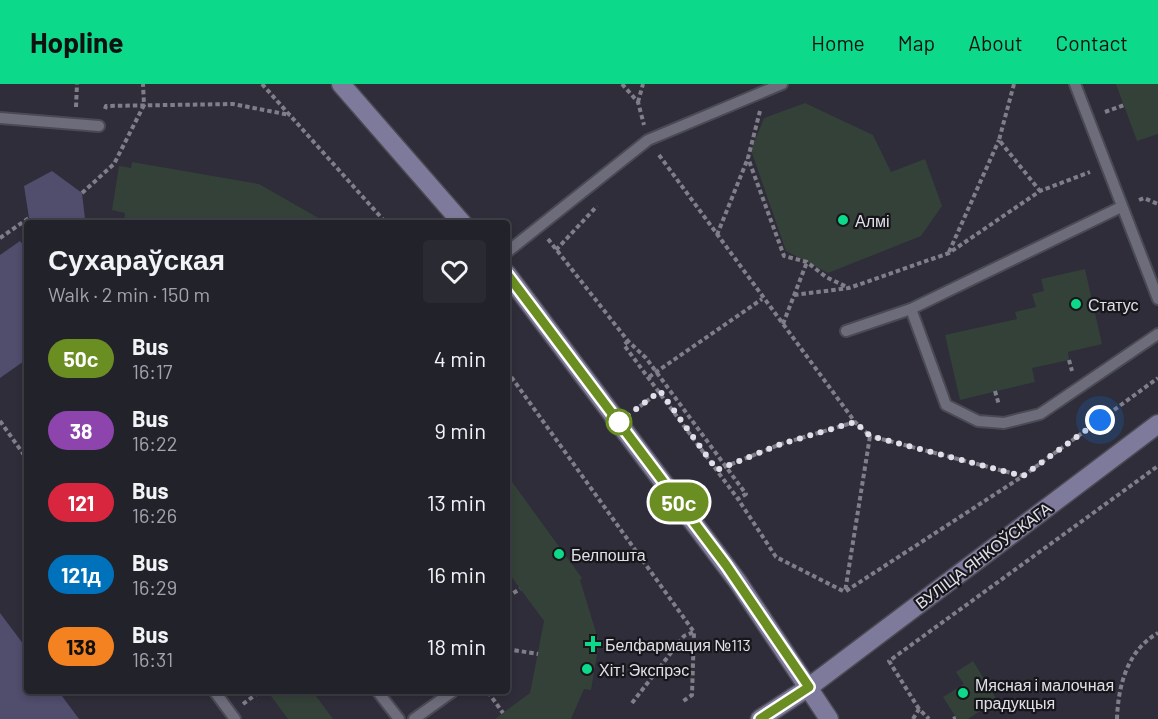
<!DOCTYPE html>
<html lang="en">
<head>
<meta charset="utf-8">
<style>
  :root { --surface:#22222b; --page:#2a2a33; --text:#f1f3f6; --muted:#a2a4a9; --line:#3f3f47; --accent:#0dd98a }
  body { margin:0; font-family:Barlow,sans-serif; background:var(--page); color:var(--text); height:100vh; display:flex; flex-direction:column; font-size:22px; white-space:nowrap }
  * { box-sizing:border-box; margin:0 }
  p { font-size:20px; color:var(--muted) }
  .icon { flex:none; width:33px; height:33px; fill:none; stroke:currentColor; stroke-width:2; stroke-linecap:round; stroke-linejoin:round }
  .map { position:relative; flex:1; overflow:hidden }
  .side { position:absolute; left:24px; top:136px; width:486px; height:474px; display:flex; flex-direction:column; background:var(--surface); border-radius:6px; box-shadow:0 3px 9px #0003,0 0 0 2px var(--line) }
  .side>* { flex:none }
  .badge { padding:0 12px; border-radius:20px; font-size:21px; line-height:39px }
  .you { position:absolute; width:30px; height:30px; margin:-15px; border:4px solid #fff; border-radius:50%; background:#1a73e8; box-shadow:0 0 0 9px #1a73e833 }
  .map>.badge { position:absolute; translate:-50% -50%; box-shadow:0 0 0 3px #fff }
  .round { display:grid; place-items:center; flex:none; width:63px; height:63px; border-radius:6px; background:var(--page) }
  .headline { display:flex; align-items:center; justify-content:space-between; height:102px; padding:0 24px }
  h1 { font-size:28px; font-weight:800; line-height:45px }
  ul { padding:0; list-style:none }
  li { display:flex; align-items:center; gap:18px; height:72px; padding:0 24px }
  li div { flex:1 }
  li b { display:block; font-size:22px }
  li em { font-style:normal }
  li .badge { min-width:66px; font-weight:700; text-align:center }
  header { display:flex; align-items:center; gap:36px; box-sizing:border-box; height:84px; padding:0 30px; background:var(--accent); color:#111 }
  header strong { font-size:28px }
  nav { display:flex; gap:33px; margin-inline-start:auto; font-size:21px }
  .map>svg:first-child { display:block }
  .green { fill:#504d6d }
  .building { fill:#344139 }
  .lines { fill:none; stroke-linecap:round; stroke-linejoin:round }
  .lane-casing { stroke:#4b4a54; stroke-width:14 }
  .secondary-casing { stroke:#4b4a54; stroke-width:21 }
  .path { stroke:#7f7e89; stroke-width:4; stroke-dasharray:4.5 3; stroke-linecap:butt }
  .lane { stroke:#6d6c7b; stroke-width:10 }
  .secondary { stroke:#7d7a9b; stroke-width:18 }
  .line-casing { stroke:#fff; stroke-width:14 }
  .line { stroke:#6b8e23; stroke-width:9 }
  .walk { stroke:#e1e0e9; stroke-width:6; stroke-dasharray:0 10.8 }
  .poi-dot { fill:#0dd98a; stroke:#16161b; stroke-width:2 }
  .stop-dot { fill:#fff; stroke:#6b8e23; stroke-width:3 }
  .labels { text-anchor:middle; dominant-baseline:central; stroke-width:4.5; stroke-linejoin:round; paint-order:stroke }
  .poi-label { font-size:16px; fill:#e1e0e9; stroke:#16161b; text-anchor:start }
  .street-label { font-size:16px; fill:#e1e0e9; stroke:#16161b }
</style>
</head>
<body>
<header>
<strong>Hopline</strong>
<nav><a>Home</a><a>Map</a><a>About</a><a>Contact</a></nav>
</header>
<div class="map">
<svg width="1158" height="635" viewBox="0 0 1158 635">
  <rect width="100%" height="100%" fill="#2e2d39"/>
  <g class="green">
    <polygon points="52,87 82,109 85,135 79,139 35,139 29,134 24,102"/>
    <polygon points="20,157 27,166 27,275 0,294 0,171"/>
    <polygon points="0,529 27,565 27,608 59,608 79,635 0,635"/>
  </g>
  <g class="building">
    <polygon points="1116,0 1158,0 1158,50 1137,57"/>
    <polygon points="805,19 873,51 891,88 925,75 942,122 921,152 828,189 786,167 751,66 764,34"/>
    <polygon points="132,78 259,100 329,140 147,140 124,136 125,129 112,126 119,82 131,84"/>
    <polygon points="1085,185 1102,260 1068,268 1069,276 1032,284 1035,298 960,316 945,251 1017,235 1015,228 1036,223 1032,210 1044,207 1041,195"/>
    <polygon points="507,391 582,494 580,496 599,558 591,606 584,605 571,635 495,635 530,609 544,537 507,487"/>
    <polygon points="973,577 997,616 968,635 957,635 943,613 964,600 956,588"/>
    <polygon points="268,608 313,608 333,635 288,635"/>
  </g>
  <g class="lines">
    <g class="lane-casing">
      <g id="lane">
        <polyline points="1075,0 1158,215"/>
        <polyline points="0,34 99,42"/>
        <polyline points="507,168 648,56 782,0"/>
        <polyline points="911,225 946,321 978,337 1004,339 1040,330 1158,250"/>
        <polyline points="846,247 911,225 1121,123"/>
        <polyline points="215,608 235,635"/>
        <polyline points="378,608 399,635"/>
        <polyline points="414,635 452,608"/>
      </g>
    </g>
    <g class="secondary-casing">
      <g id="secondary">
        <polyline points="341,0 463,140"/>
        <polyline points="507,190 738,498 829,635"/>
        <polyline points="760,635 809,603 1158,340"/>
      </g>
    </g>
    <g class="path">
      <polyline points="262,0 387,140"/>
      <polyline points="622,0 638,18 644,41"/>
      <polyline points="1014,0 999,56 1040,107"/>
      <polyline points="638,18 643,0"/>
      <polyline points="76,23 77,0"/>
      <polyline points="105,25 106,22 233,20 290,31"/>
      <polyline points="760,27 748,74 784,172 807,178 826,193 849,204"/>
      <polyline points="1105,28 1124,21"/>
      <polyline points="659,71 855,338 870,352 845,508"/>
      <polyline points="82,109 114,80 144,21 143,0"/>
      <polyline points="1139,116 1144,114 1158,120"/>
      <polyline points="717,151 748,74"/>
      <polyline points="0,154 29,134"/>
      <polyline points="548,155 628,257 646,274 746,410 738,415 776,473 845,508"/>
      <polyline points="556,166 597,122"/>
      <polyline points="949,168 999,56"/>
      <polyline points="794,211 849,204 949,169 1040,107 1090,88"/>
      <polyline points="783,240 807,178"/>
      <polyline points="628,257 624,261 738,415"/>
      <polyline points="1069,276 1072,287"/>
      <polyline points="507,287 694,548 692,611 682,618"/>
      <polyline points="649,293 762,215"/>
      <polyline points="995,307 999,321"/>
      <polyline points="634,327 660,307"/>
      <polyline points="0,337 27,375"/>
      <polyline points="717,386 781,360 855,338"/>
      <polyline points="1023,392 1158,294"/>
      <polyline points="846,507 1023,392 870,352"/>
      <polyline points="507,513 520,505"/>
      <polyline points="507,565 538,570"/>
      <polyline points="488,608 503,629"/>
      <polyline points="632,619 684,552 694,548"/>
      <polyline points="243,620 259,608"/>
      <polyline points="919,625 889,577 1158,382"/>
      <polyline points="913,635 919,625 929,635"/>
      <polyline points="953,635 956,634"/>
      <path d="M1117,635c1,-32 10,-69 41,-86"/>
    </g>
    <use href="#lane" class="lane"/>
    <use href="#secondary" class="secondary"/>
  </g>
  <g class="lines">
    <g class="line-casing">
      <polyline id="line" points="507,190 726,481 809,603 760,635"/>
    </g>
    <use href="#line" class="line"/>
    <polyline class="walk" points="619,338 660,307 717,386 781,360 855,338 870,352 1023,392 1100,336"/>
  </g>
  <g class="poi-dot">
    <circle cx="843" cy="136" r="6"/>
    <circle cx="1076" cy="220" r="6"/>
    <circle cx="559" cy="470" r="6"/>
    <path d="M590 551h6v6h6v6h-6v6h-6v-6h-6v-6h6z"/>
    <circle cx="587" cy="585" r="6"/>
    <circle cx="963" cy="609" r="6"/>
  </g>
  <circle class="stop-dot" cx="619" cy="338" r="12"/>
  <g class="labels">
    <g class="poi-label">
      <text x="855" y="136">Алмі</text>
      <text x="1088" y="220">Статус</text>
      <text x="571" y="470">Белпошта</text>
      <text x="605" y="560">Белфармация №113</text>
      <text x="599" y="585">Хіт! Экспрэс</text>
      <text x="975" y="600">Мясная і малочная<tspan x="975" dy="18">прадукцыя</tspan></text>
    </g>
    <g class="street-label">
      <text transform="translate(983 471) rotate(-37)">ВУЛІЦА ЯНКОЎСКАГА</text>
    </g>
  </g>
</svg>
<div class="you" style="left:1100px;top:336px"></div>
<b class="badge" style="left:679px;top:418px;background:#6b8e23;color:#fff">50с</b>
<section class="side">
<div class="headline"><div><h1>Сухараўская</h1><p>Walk · 2 min · 150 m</p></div><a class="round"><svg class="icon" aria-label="heart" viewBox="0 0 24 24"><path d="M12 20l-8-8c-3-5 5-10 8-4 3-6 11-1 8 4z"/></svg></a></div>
<ul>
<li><span class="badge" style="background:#6b8e23;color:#fff">50с</span><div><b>Bus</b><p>16:17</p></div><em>4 min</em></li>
<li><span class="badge" style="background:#8e44ad;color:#fff">38</span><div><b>Bus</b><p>16:22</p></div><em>9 min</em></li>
<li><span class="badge" style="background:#d7263d;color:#fff">121</span><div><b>Bus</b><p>16:26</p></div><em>13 min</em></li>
<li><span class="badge" style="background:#0072bc;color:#fff">121д</span><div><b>Bus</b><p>16:29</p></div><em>16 min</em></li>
<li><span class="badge" style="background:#f58220;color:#111">138</span><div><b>Bus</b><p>16:31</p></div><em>18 min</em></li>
</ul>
</section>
</div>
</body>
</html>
